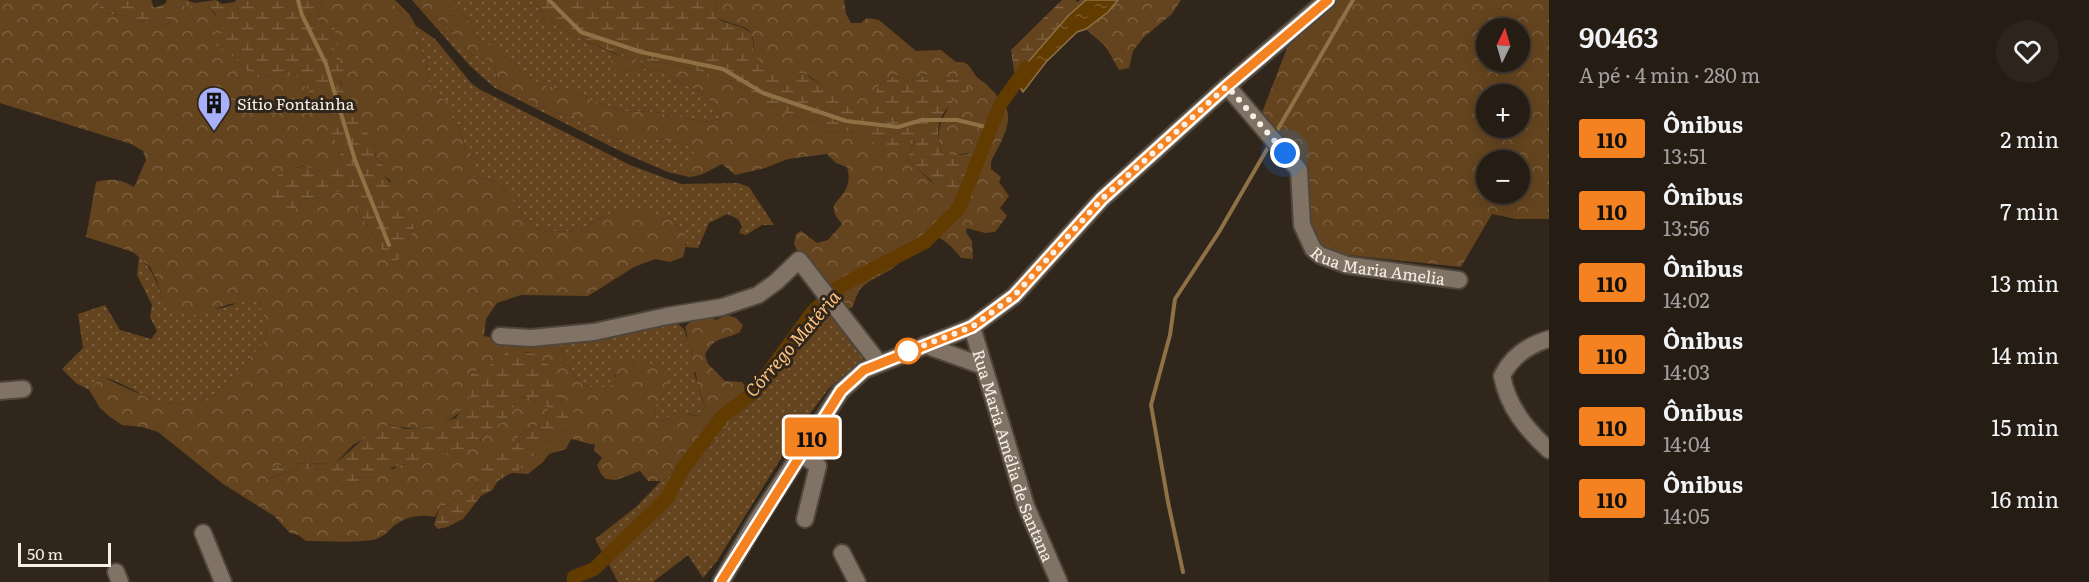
<!DOCTYPE html>
<html lang="pt">
<head>
<meta charset="utf-8">
<style>
  :root { --surface:#251c14; --page:#2d251d; --text:#f1f3f6; --muted:#a3a1a0; --line:#423a34 }
  body { margin:0; font-family:Literata,serif; background:var(--page); color:var(--text); height:100vh; display:flex; flex-direction:column; font-size:22px; white-space:nowrap }
  * { box-sizing:border-box; margin:0 }
  p { font-size:20px; color:var(--muted) }
  .icon { flex:none; width:33px; height:33px; fill:none; stroke:currentColor; stroke-width:2; stroke-linecap:round; stroke-linejoin:round }
  .map { position:relative; flex:1; overflow:hidden }
  .details { display:flex; flex-direction:column; background:var(--surface); width:540px }
  .details>* { flex:none }
  .badge { padding:0 12px; border-radius:4px; font-size:21px; line-height:39px }
  .needle { width:39px; rotate:5deg }
  .tools { position:absolute; left:1476px; top:18px; display:grid; gap:12px }
  .tools a { display:grid; place-items:center; width:54px; height:54px; border-radius:50%; background:var(--surface); box-shadow:0 3px 15px #0003,0 0 0 2px var(--line); font-size:30px }
  .scale { position:absolute; left:18px; bottom:15px; width:93px; box-sizing:border-box; padding-left:6px; border:3px solid #f7f0e8; border-top:0; font-size:16px; line-height:21px; white-space:nowrap; color:#f7f0e8; -webkit-text-stroke:4px #31261b; paint-order:stroke }
  .you { position:absolute; width:30px; height:30px; margin:-15px; border:4px solid #fff; border-radius:50%; background:#1a73e8; box-shadow:0 0 0 9px #1a73e833 }
  .map>.badge { position:absolute; translate:-50% -50%; box-shadow:0 0 0 3px #fff }
  .round { display:grid; place-items:center; flex:none; width:63px; height:63px; border-radius:32px; background:var(--page) }
  .head { display:flex; align-items:center; justify-content:space-between; height:102px; padding:0 30px }
  h1 { font-size:28px; font-weight:600; line-height:45px }
  ul { padding:0; list-style:none }
  li { display:flex; align-items:center; gap:18px; height:72px; padding:0 30px }
  li div { flex:1 }
  li b { display:block; font-size:22px }
  li em { font-style:normal }
  li .badge { min-width:66px; font-weight:700; text-align:center }
  main { display:flex; flex:1; min-height:0 }
  .map>svg:first-child { display:block }
  .grass { fill:url(#grass-dots) }
  .forest { fill:url(#forest-crowns); fill-rule:evenodd }
  .wetland { fill:url(#wetland-marsh) }
  .water { fill:url(#water-ripples); stroke:#8f7146; stroke-width:1.5 }
  .lines { fill:none; stroke-linecap:round; stroke-linejoin:round }
  .stream { stroke:#8f7146; stroke-width:4 }
  .canal { stroke:#623b00; stroke-width:14 }
  .minor-casing { stroke:#4e453b; stroke-width:20 }
  .minor { stroke:#807366; stroke-width:16 }
  .line-casing { stroke:#fff; stroke-width:14 }
  .line { stroke:#f58220; stroke-width:9 }
  .walk { stroke:#f7f0e8; stroke-width:6; stroke-dasharray:0 10.8 }
  .stop-dot { fill:#fff; stroke:#f58220; stroke-width:3 }
  .labels { text-anchor:middle; dominant-baseline:central; stroke-width:6; stroke-linejoin:round; paint-order:stroke }
  .poi-label { font-size:16px; fill:#f7f0e8; stroke:#31261b; text-anchor:start }
  .street-label { font-size:16px; fill:#f7f0e8; stroke:#31261b }
  .water-label { font-size:18px; font-style:italic; fill:#fec27e; stroke:#31261b }
</style>
</head>
<body>
<main>
<div class="map">
<svg width="1549" height="582" viewBox="0 0 1549 582">
  <defs>
    <pattern id="grass-dots" width="8" height="8" patternUnits="userSpaceOnUse" patternTransform="scale(1.5)"><rect width="8" height="8" fill="#64441e"/><path d="M2 2h.1M6 6h.1" fill="none" stroke="#7b5f3f" stroke-width="1.8" stroke-linecap="round"/></pattern>
    <pattern id="forest-crowns" width="20" height="18" patternUnits="userSpaceOnUse" patternTransform="scale(1.5)"><rect width="20" height="18" fill="#64441e"/><path d="M2 6a3 3 0 1 1 6 0M12 15a3 3 0 1 1 6 0" fill="none" stroke="#7b5f3f"/></pattern>
    <pattern id="wetland-marsh" width="20" height="14" patternUnits="userSpaceOnUse" patternTransform="scale(1.5)"><rect width="20" height="14" fill="#64441e"/><path d="M1 5h8M5 5V1M11 12h8M15 12V8" fill="none" stroke="#7b5f3f"/></pattern>
    <pattern id="water-ripples" width="26" height="14" patternUnits="userSpaceOnUse" patternTransform="scale(1.5)"><rect width="26" height="14" fill="#623b00"/><path d="M2 4q2-2 4 0t4 0M15 11q2-2 4 0t4 0" fill="none" stroke="#795825"/></pattern>
  </defs>
  <rect width="100%" height="100%" fill="#31261b"/>
  <g class="grass">
    <path d="M390,0h5l14,14 7,12 19,13 37,45 9,6 149,75 51,19 57,-1 11,4 25,38h-12l-16,10 -7,-2 3,-7 -4,-7 -11,-5 -18,9 -11,25 -12,-1 2,-9 -15,-18 -66,-6 -30,18 -29,-1 -13,-3 -16,-18 -13,-19 -11,-10 -14,-3 -7,-4v-18l-9,-7 -4,-18 -9,-13 -3,-15c-4,-3 -12,-6 -15,-11 -8,-10 -6,-25 -10,-36 -7,-24 -18,-38 -34,-56z"/>
    <polygon points="412,0 418,0 424,10 451,30 461,45 473,55 488,58 495,67 497,82 504,89 553,112 573,116 598,132 619,139 657,139 683,143 696,150 686,172 701,175 689,177 668,172 624,153 495,88 470,66"/>
    <polygon points="446,0 532,0 542,12 543,18 577,37 613,53 611,61 624,72 639,68 665,72 680,83 702,92 722,115 719,119 704,122 656,112 624,111 599,103 584,95 539,84 521,72 514,63 476,36 466,16 450,7"/>
    <path d="M139,257c13,12 18,24 23,41 15,3 38,11 53,11 7,0 29,-8 36,-11l8,4c4,11 10,24 7,36 -1,5 -47,54 -52,57 -12,6 -36,11 -49,8 -22,-5 -42,-22 -64,-26l-12,13 -13,-7 -14,-14 21,-21 -5,-34 27,-9 15,25 31,9 6,-8 -7,-14 2,-12 -15,-30z"/>
    <polygon points="830,303 867,356 830,387 803,423 717,561 703,578 688,555 653,582 618,582 595,539 636,507 661,481 676,473 686,476 730,423 753,402"/>
    <path d="M672,320c11,8 16,9 14,24l6,4c-3,13 9,49 14,62l-7,6 -24,-4 -9,8 -9,1 -3,-13 17,-24 -58,-10 6,7c-9,6 -12,7 -23,7 -24,-1 -28,-28 -39,-45z"/>
  </g>
  <g class="forest">
    <path d="M0,0h94l10,13 17,2 14,7 12,-1 18,4 5,-3 3,-13 9,-3h26l15,18 3,9 -16,3 4,7 21,15 10,12 22,7 20,-6 10,4 14,19 11,9 11,18 -3,5 7,18 4,14 -8,11 -10,4 -19,-7 -9,2 -17,10 -7,17 1,11 23,3 7,-10 21,-2 15,-5 12,5 35,58 21,-10 9,-19 -24,-21 -4,-8 4,-16 -8,-6v-10l-7,-7 -2,-15 -28,-37 -4,-11v-11l-4,-8 -13,-48 -8,-10 6,-18h67c16,18 27,32 34,56 4,11 2,26 10,36 3,5 11,8 16,10l2,16 9,13 4,18 9,7v18l7,4 14,3 11,10 13,19 16,18 13,3 29,1 30,-18 33,-5 33,11 15,18 -5,19 -13,5 -15,-3 -21,8 -46,29 -67,-1 -24,8 -11,16 -2,17 24,5 49,2c11,17 15,44 39,45 10,0 14,-1 22,-7l-7,-14 3,-6 35,2 9,4 13,17 -17,25 3,12 9,-1 9,-8 6,-2 8,5 10,1 7,-6 -9,-27 -1,-10 -5,-4 1,-21 -6,-4 1,-10 -2,-7 7,-7 12,-7 12,7 11,-5 9,3 7,7 -3,7c-17,9 -25,3 -35,23l3,9 17,17 17,1 6,8 -3,6 -18,12 -11,13 -40,52 -15,8h-13l-8,-10 -24,9 -10,-1 -5,-5 -4,-9 5,-7 -8,-8 1,-6c-8,1 -15,-4 -24,-5l-5,10 -17,5 -6,8 -15,12 -16,-1 7,-2 4,-11 14,-5 1,-5 9,-9 5,1 10,-11 11,-4 -12,-19 1,-8 -19,-37 -15,-11 -23,1 -5,7 -29,14c0,7 2,17 -1,23 -13,31 -52,35 -81,28l-36,20 -18,19 -47,-1 -17,5 -4,11 31,-10 32,1 15,20 15,-3 1,-10 14,1 10,-9h8l5,-4h24l19,-12 37,-10 11,-13 18,-11 12,-21 10,-1 8,8 11,2c3,18 -19,21 -30,29l3,4c-16,13 -32,2 -41,25 -3,7 -4,11 -2,19l-14,11 -25,14 -4,8c-14,-3 -28,-1 -40,8 -9,7 -9,12 -23,15 -21,3 -44,1 -66,1l-8,-6 -8,-2 -16,-17 -51,-32 -65,-52 -16,-5 -20,-2 -12,-8 -10,-9 -11,-18 12,-13c9,2 13,6 21,9 13,6 29,13 43,17 13,3 37,-2 49,-8 5,-3 51,-52 52,-57 3,-12 -3,-25 -7,-36l-8,-4 -10,5 -11,1 -33,11 -23,-3 -12,-14 -5,-17 -7,-14 -17,-15 -47,-15 10,-55c15,-4 25,-3 38,5l12,-27 -3,-9 -12,-7 -131,-41z"/>
    <path d="M418,0h28l4,7 16,9 10,20 38,27 7,9 18,12 45,11 15,8 25,8 32,1 48,10 15,-3 3,-4 -20,-23 -22,-9 -15,-11 -26,-4 -15,4 -11,-5 -2,-6 2,-8 11,4 57,9 52,15 23,17 21,9 13,9 13,1 18,9 5,7 16,-2 16,1 7,8 5,-1c18,17 26,6 45,-1l-8,22c16,12 28,28 46,37l15,-44 -16,3 -10,-4c-10,-25 4,-34 10,-56l5,-2 3,-16 -12,1 -22,-4 -20,6 -10,-6c-11,7 -22,9 -21,25l-11,9h-10c-10,-9 -16,-13 -27,-19 -7,-4 -14,-14 -22,-16 -14,-3 -34,2 -45,-10 -8,-8 -4,-22 -9,-31 -5,-9 -24,-8 -36,-17l2,-16h127l2,14 5,9h10l6,-5 12,2 37,31 25,-1 15,12c15,-1 13,6 21,15 2,3 8,5 11,9 6,6 15,15 18,22 8,16 -9,40 -15,54v7l10,8 -2,5 10,14 -9,12 7,8 -12,16 -10,1 -18,-5 -1,4 6,9 1,18 -12,-1c-8,-10 -14,-17 -26,-22l-11,10 -13,6 -19,17 -24,13 -9,8 -7,18h-8l-43,-50 -7,-14 2,-10 5,-3 16,12 11,-3 14,-16c-3,-4 -7,-8 -8,-13 -4,-12 21,-16 13,-44l-11,-4 -9,-9 -39,5 -23,9 -30,7 -13,-11 -21,11 -15,-3 1,-12 9,-10 -13,-7 -26,-4h-38l-21,-7 -25,-16 -20,-4 -49,-23 -7,-7 -2,-15 -7,-8 -15,-4 -12,-10 -10,-15 -27,-20z"/>
    <polygon points="1118,0 1181,0 1172,14 1144,37 1133,51 1129,68 1119,70 1106,47 1086,29 1108,12"/>
    <path d="M1336,0h213v219h-33l-24,-5 -31,53 -132,-14 -25,-23 1,-50 -44,-65 26,-67zM1486,28h34v34h-34zM1486,94h34v34h-34zM1486,160h34v34h-34z"/>
  </g>
  <g class="wetland">
    <path d="M94,0h57l3,8 11,-4 2,-4h20l8,3 21,-3 6,4 13,-2 1,-2h87l-6,18 8,10 9,-1 5,16 -8,10 15,15 -8,8c9,17 3,38 27,45l1,10 8,12 2,15 7,7v10l13,13 -9,9 4,8 24,21 -9,19v11l-12,5 -9,-6 -35,-58 -12,-5 -15,5 -21,2 -7,10 -8,3 -15,-6 -3,-16 2,-6 5,-2 3,-10 26,-6 18,7 5,-4h5l8,-11 -4,-14 -8,-18 4,-5 -11,-18 -11,-9 -14,-19 -10,-4 -20,6 -22,-7 -10,-12 -22,-15 -3,-7 15,-4 -10,-19 -7,-7h-26l-9,3 -3,13 -5,3 -18,-4 -12,1 -14,-7 -17,-2z"/>
    <path d="M532,0h185l-2,16c14,12 23,5 37,18l2,16 6,14 11,6 35,4 21,16 11,4 16,15h10l11,-9c-1,-16 10,-18 21,-25l10,6 21,-6 21,4 12,-1 5,2 6,10 -19,6 1,5c-3,4 -7,7 -9,12 -8,11 -7,27 -2,39 14,6 22,1 37,3l-18,48 -21,-12 -10,-12 -23,-19 8,-21c-20,6 -26,18 -45,1h-5l-7,-8 -16,-1 -16,2 -5,-7 -18,-9 -13,-1 -13,-9 -21,-9 -23,-17 -52,-15 -57,-9 -47,-20 -34,-19 -1,-6z"/>
    <polygon points="1062,0 1075,0 1078,2 1080,0 1086,0 1068,16 1015,77 1011,50"/>
    <polygon points="824,295 830,303 753,402 730,423 686,476 676,473 727,408 745,396 807,308"/>
    <path d="M518,351l21,4 4,8 6,2c5,7 10,14 12,23 2,9 -2,18 4,26l8,-3 3,10 -3,6 -11,4 -10,11 -5,-1 -9,9 -1,5 -14,5 -4,11 -10,3 -11,7 -6,9 -11,6 -18,23 -16,8 -9,2 -4,-4 5,-16 25,-14 14,-11 -3,-17c4,-5 8,-12 13,-16 11,-6 22,-2 32,-10l-2,-5c11,-8 33,-11 30,-29l-11,-2 -8,-8 -10,1 -12,21 -18,11 -11,13 -9,6h-14l-5,4c-15,-1 -17,10 -30,12 -7,1 -13,-1 -20,0 -9,2 -16,7 -25,13l-13,-1 -2,10 -5,5 -10,-2 -15,-20 -32,-1 -32,10 5,-11 17,-5 47,1 36,-32 18,-7 16,4 23,-2 28,-9 15,-23v-21l29,-14 5,-7z"/>
  </g>
  <polygon class="water" points="1086,0 1118,0 1108,12 1086,29 1077,32 1046,62 1023,92 1016,82 1015,77 1068,16"/>
  <g class="lines">
    <g class="stream">
      <polyline points="298,0 302,15 326,64 355,160 389,245"/>
      <polyline points="549,0 581,32 641,52 723,69 763,93 846,121 898,127 922,120 957,120 990,128"/>
      <polyline points="1275,134 1353,0"/>
      <polyline points="1183,572 1168,502 1151,405 1170,335 1175,299 1219,232 1270,144"/>
    </g>
    <polyline class="canal" points="574,582 574,577 594,569 668,497 683,468 723,416 755,391 811,314 835,289 925,242 959,208 1000,105 1026,68"/>
    <g class="minor-casing">
      <g id="minor">
        <path id="s1" d="M1227,86l72,84 3,55 11,24 7,6 27,10 112,15"/>
        <path id="s2" d="M972,327l54,179 33,76"/>
        <polyline points="500,336 531,338 594,332 667,316 722,307 758,295 776,282 799,260 879,363"/>
        <path d="M1549,339c-21,6 -37,17 -47,37 6,31 24,53 47,74"/>
        <polyline points="925,345 983,366"/>
        <polyline points="0,391 23,389"/>
        <polyline points="801,454 818,466 805,519"/>
        <polyline points="203,533 223,582"/>
        <polyline points="842,553 857,582"/>
        <polyline points="116,572 120,582"/>
        <polyline points="721,582 756,522 841,391 864,370 972,327 1014,296 1102,199 1227,86 1327,0"/>
      </g>
    </g>
    <use href="#minor" class="minor"/>
  </g>
  <g class="lines">
    <g class="line-casing">
      <polyline id="line" points="721,582 841,391 864,370 972,327 1014,296 1102,199 1227,86 1328,0"/>
    </g>
    <use href="#line" class="line"/>
    <polyline class="walk" points="908,351 906,352 972,327 1014,296 1102,199 1227,86 1285,153"/>
  </g>
  <defs>
    <g id="building-pin" transform="scale(1.725)"><path d="M0 17L-7.5 6A9.5 9.5 0 1 1 7.5 6Z" fill="#a8b0fc" stroke="#31261b"/><path d="M-4-6H4V6H1V3H-1V6H-4ZM-2.5-4.3h1.7v1.8h-1.7ZM.8-4.3h1.7v1.8H.8ZM-2.5-1h1.7V.8h-1.7ZM.8-1h1.7V.8H.8Z" fill="#111"/></g>
  </defs>
  <g fill-rule="evenodd">
    <use href="#building-pin" x="214" y="103"/>
  </g>
  <circle class="stop-dot" cx="908" cy="351" r="12"/>
  <g class="labels">
    <g class="poi-label">
      <text x="237" y="103">Sítio Fontainha</text>
    </g>
    <g class="street-label">
      <text stroke="none"><textPath href="#s1" startOffset="261">Rua Maria Amelia</textPath></text>
      <text stroke="none"><textPath href="#s2" startOffset="135">Rua Maria Amélia de Santana</textPath></text>
    </g>
    <g class="water-label">
      <text transform="translate(792 343) rotate(-49)">Córrego Matéria</text>
    </g>
  </g>
</svg>
<div class="tools">
<a><svg class="needle" viewBox="-14 -14 28 28"><path d="M0-13l5 13h-10z" fill="#e53935"/><path d="M0 13l5-13h-10z" fill="#a3a1a0"/></svg></a>
<a>+</a>
<a>−</a>
</div>
<div class="scale">50 m</div>
<div class="you" style="left:1285px;top:153px"></div>
<b class="badge" style="left:812px;top:437px;background:#f58220;color:#111">110</b>
</div>
<section class="details">
<div class="head"><div><h1>90463</h1><p>A pé · 4 min · 280 m</p></div><a class="round"><svg class="icon" aria-label="heart" viewBox="0 0 24 24"><path d="M12 20l-8-8c-3-5 5-10 8-4 3-6 11-1 8 4z"/></svg></a></div>
<ul>
<li><span class="badge" style="background:#f58220;color:#111">110</span><div><b>Ônibus</b><p>13:51</p></div><em>2 min</em></li>
<li><span class="badge" style="background:#f58220;color:#111">110</span><div><b>Ônibus</b><p>13:56</p></div><em>7 min</em></li>
<li><span class="badge" style="background:#f58220;color:#111">110</span><div><b>Ônibus</b><p>14:02</p></div><em>13 min</em></li>
<li><span class="badge" style="background:#f58220;color:#111">110</span><div><b>Ônibus</b><p>14:03</p></div><em>14 min</em></li>
<li><span class="badge" style="background:#f58220;color:#111">110</span><div><b>Ônibus</b><p>14:04</p></div><em>15 min</em></li>
<li><span class="badge" style="background:#f58220;color:#111">110</span><div><b>Ônibus</b><p>14:05</p></div><em>16 min</em></li>
</ul>
</section>
</main>
</body>
</html>
